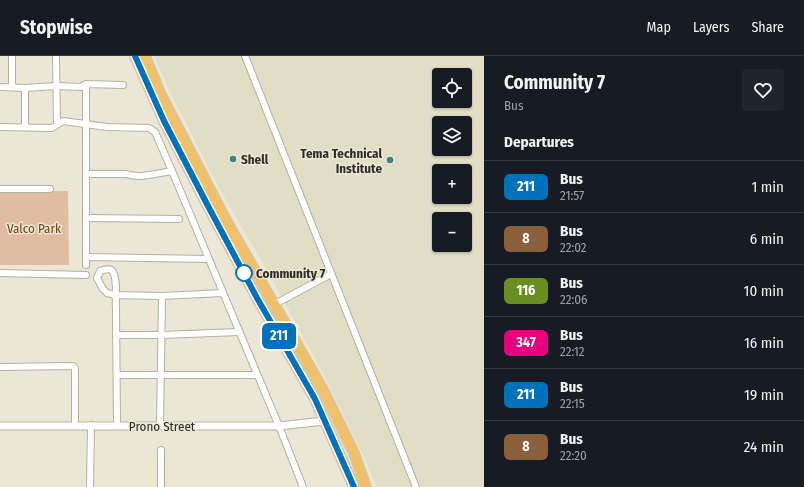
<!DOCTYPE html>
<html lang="en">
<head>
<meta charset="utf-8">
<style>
  :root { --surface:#171b24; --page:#20242c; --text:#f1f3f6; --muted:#9ea1a6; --line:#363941 }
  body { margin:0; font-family:"Fira Sans Condensed",sans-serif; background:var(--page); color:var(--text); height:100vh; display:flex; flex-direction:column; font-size:15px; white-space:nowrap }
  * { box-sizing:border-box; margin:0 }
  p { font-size:13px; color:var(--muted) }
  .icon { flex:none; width:22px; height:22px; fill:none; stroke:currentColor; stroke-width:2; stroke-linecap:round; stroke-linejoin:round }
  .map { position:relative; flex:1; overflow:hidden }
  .drawer { display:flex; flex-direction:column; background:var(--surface); width:320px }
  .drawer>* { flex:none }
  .badge { padding:0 8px; border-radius:6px; font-size:14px; line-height:26px }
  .controls { position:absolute; left:432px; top:12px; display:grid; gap:8px }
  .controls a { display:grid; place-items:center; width:40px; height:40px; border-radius:4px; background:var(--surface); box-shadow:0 1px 3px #0004; font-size:20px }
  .map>.badge { position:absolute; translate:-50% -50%; box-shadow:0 0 0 2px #fff }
  h2 { padding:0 20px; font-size:15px; line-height:36px }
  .round { display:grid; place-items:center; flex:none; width:42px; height:42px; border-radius:4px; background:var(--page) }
  .headline { display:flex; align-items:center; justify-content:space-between; height:68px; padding:0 20px }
  h1 { font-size:19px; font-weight:700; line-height:30px }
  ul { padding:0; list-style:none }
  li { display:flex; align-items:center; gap:12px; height:52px; padding:0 20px; border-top:1px solid var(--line) }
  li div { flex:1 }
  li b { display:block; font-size:15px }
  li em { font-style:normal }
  li .badge { min-width:44px; font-weight:700; text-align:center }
  header { display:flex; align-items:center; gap:24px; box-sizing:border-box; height:56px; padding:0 20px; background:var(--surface); border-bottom:1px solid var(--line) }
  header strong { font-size:19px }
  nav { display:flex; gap:22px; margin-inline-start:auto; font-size:14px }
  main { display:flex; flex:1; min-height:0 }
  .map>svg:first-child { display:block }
  .built { fill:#e2ddc5; fill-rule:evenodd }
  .green { fill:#e0bca0 }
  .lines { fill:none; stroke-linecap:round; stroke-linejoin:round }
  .minor-casing { stroke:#b4b1a2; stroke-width:8 }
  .tertiary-casing { stroke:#b4b1a2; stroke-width:9 }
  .trunk-casing { stroke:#c9c8c7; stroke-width:12 }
  .minor { stroke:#fff; stroke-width:6 }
  .tertiary { stroke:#fff; stroke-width:7 }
  .trunk { stroke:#f0c06b; stroke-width:10 }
  .line-casing { stroke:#fff; stroke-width:9 }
  .line { stroke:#0072bc; stroke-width:6 }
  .poi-dot { fill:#3f857f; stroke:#eae7d7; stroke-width:1.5 }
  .stop-dot { fill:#fff; stroke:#0072bc; stroke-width:2 }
  .labels { text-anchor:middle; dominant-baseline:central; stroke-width:3; stroke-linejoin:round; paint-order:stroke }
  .poi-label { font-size:13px; font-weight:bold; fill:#2e2d27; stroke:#eae7d7; text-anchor:end }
  .park-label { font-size:13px; fill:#77430e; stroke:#eae7d7 }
  .stop-label { font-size:13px; font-weight:bold; fill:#2e2d27; stroke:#eae7d7; text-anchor:start }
  .street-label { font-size:13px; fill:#2e2d27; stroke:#eae7d7 }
</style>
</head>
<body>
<header>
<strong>Stopwise</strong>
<nav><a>Map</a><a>Layers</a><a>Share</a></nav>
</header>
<main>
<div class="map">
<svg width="484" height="431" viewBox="0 0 484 431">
  <rect width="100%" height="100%" fill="#eae7d7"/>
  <path class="built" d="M154,0h330v431h-107l-11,-26 -39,-80 -60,-111 -51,-87 -47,-93zM439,19h26v26h-26zM439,67h26v26h-26zM439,115h26v26h-26zM439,163h26v26h-26z"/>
  <polygon class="green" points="68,135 69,209 0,209 0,136"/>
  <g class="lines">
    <g class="minor-casing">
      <g id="minor">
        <polyline points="56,0 57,68"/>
        <polyline points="245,0 416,431"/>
        <polyline points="86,28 86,209"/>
        <polyline points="0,31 25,32 56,30 81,31 86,28 123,29"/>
        <polyline points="12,31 12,0"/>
        <polyline points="0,71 52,72 63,65 107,71 149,72 155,76 172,115"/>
        <polyline points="25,71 25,32"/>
        <path d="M86,118h40c14,5 32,-1 46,-3l107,255 24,61"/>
        <polyline points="0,133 50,133"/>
        <polyline points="86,162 179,163"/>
        <polyline points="86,201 209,203"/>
        <polyline points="0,217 86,219"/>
        <polyline points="275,248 331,218"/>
        <polyline points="116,279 162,279 239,276"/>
        <polyline points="0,311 73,310 75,312 75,369"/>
        <polyline points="117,319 257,319"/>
        <path d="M117,370c0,-39 -1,-78 -1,-117 -1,-9 2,-29 -3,-37 -2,-5 -9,-2 -13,-1l-3,7 6,11 4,4 8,2 47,1 61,-3"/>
        <polyline points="160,370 162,240"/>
        <polyline points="161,394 161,431"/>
        <polyline points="90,431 91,369"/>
      </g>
    </g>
    <g class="tertiary-casing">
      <polyline id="tertiary" points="0,370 279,370 324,365"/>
    </g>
    <g class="trunk-casing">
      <g id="trunk">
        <polyline points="135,0 164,65 208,150 257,242 315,343 354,431"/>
        <polyline points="145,0 160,37 227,166 322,332 354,397 366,431"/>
      </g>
    </g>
    <use href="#minor" class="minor"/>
    <use href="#tertiary" class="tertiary"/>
    <use href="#trunk" class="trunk"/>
  </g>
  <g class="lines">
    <g class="line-casing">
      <polyline id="line" points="135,0 164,65 208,150 257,242 315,343 354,431"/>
    </g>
    <use href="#line" class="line"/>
  </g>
  <g class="poi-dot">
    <circle cx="233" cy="103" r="4"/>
    <circle cx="390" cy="104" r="4"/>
  </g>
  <circle class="stop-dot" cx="244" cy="217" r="8"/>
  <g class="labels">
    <g class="poi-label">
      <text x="382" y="97">Tema Technical<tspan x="382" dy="15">Institute</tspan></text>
      <text x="241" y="103" text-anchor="start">Shell</text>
    </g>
    <g class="park-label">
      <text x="34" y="172">Valco Park</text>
    </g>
    <g class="stop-label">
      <text x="256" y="217">Community 7</text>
    </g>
    <g class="street-label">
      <text x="162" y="370">Prono Street</text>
    </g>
  </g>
</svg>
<div class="controls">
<a><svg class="icon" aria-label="locate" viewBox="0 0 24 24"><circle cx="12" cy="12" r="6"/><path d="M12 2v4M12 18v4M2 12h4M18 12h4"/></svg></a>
<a><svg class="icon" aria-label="layers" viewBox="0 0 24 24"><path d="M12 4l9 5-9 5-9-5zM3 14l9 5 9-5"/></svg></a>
<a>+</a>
<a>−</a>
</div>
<b class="badge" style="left:279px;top:280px;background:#0072bc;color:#fff">211</b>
</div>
<section class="drawer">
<div class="headline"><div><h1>Community 7</h1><p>Bus</p></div><a class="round"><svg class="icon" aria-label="heart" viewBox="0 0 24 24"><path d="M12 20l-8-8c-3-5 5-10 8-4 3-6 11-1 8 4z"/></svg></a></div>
<h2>Departures</h2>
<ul>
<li><span class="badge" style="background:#0072bc;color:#fff">211</span><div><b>Bus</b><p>21:57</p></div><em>1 min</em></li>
<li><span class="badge" style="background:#8b5e3c;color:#fff">8</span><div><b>Bus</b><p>22:02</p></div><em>6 min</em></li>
<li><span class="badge" style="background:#6b8e23;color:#fff">116</span><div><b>Bus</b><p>22:06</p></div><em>10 min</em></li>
<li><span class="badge" style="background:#e6007e;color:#fff">347</span><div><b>Bus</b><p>22:12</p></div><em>16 min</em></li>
<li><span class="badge" style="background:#0072bc;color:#fff">211</span><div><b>Bus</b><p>22:15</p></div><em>19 min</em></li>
<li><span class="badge" style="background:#8b5e3c;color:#fff">8</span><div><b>Bus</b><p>22:20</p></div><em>24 min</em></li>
</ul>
</section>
</main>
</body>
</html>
